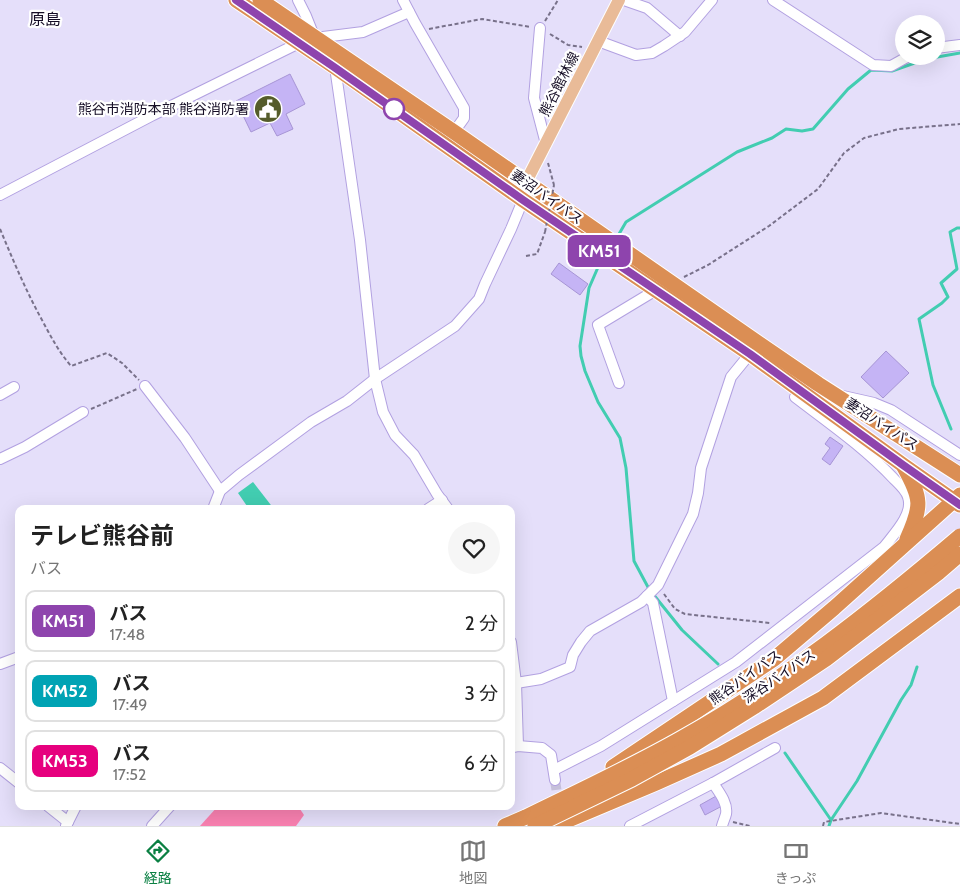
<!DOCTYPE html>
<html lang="ja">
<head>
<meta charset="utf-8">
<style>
  :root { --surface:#fff; --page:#f6f6f6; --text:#222; --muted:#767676; --line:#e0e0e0; --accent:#0b8043 }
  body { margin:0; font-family:Cabin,"Noto Sans JP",sans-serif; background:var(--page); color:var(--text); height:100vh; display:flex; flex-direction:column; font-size:19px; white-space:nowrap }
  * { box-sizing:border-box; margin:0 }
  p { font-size:16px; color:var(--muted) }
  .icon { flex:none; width:28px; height:28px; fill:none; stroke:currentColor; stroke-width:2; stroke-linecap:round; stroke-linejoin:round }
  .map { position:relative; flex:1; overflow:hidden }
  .side { position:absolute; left:15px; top:505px; width:500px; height:305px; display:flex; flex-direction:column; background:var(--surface); border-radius:10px; box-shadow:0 5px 20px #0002 }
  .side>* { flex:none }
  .badge { padding:0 10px; border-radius:8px; font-size:18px; line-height:32px }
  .controls { position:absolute; left:895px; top:15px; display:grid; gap:10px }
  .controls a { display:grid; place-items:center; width:50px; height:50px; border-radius:50%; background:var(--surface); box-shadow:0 5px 20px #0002; font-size:25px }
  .map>.badge { position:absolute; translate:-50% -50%; box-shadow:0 0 0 2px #fff }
  .round { display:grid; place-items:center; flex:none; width:52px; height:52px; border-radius:26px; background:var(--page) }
  .head { display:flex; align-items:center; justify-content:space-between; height:85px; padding:0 15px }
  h1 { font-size:24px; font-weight:700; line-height:38px }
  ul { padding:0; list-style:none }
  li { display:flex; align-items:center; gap:15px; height:62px; margin:0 10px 8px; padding:0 5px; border:2px solid var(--line); border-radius:10px }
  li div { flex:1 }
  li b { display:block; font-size:19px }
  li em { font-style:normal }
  li .badge { min-width:55px; font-weight:700; text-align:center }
  .dock { display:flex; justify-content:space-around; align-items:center; height:70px; border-top:1px solid var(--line); background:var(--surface); font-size:14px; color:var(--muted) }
  .dock a { display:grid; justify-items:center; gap:2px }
  .dock .selected { color:var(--accent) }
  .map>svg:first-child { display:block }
</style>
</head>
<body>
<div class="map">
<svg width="960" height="826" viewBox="0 0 960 826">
  <rect width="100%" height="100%" fill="#e5dffa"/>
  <polygon fill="#fa81b1" points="218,806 298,806 304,815 296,826 200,826"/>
  <polygon fill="#42cdb1" points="253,482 274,509 249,509 238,493"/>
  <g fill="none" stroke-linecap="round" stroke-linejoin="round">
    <g stroke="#42cdb1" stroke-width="3">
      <polyline points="619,234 626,222 737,152 772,138 786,129 802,131 813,129 848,89 871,70 892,71 926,59 960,53"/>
      <polyline points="599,265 589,288 580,346 581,356 585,371 598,402 620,438 626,468 634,561 649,589 682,630 718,664"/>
      <polyline points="951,429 933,385 919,319 942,303 948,297 941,283 957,269 950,232 957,228 960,228"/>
      <polyline points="785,753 831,820"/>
      <polyline points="829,826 831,820 857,781 901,700 911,685 917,667"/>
    </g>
  </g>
  <g fill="#c5b4f5" stroke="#a795d5">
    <polygon points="290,74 305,104 286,114 293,129 277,136 270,123 251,132 236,101"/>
    <polygon points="559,263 588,284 580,295 551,274"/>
    <polygon points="886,351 909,373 883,398 861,377"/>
    <polygon points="830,437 843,446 830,465 822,459 830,448 825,444"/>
    <polygon points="718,795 724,805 705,815 700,805"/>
  </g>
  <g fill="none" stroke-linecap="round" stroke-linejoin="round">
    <polyline stroke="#c6c0da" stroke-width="10" stroke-dasharray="10 5" stroke-linecap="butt" points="555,780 559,807"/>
    <defs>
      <g id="minor">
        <polyline points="298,0 306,16 314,36"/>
        <polyline points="403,0 415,23 464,108 464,118 454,132"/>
        <polyline points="624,0 647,8 680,36"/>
        <polyline points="773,0 873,65 891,66 909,56"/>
        <polyline points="540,28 534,98 546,144"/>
        <polyline points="315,38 363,32 409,12"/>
        <polyline points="598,41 636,55 652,53 664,46 685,32 712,0"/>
        <polyline points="936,48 960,45"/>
        <polyline points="335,67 360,240 375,379 383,412 395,435 414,455 437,494 448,509"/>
        <polyline points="0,195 153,115 299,43"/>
        <polyline points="619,383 598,325 656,290"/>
        <polyline points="145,386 185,438 220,491"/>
        <polyline points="0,395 14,387"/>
        <polyline points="843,396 874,403 891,410 960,455"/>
        <polyline points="0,459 25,447 83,412"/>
        <polyline points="213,509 220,491 239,475 311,422 347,401 375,379 455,326 479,299 485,284 511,229 523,200 526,182"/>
        <polyline points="428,509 442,500"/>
        <polyline points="647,596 653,603 673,701"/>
        <polyline points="511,642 516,683 518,746"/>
        <polyline points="0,664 19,657"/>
        <polyline points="516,683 541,679 570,667 573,655 581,642 590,631 641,602 658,585 693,514 698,493 701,468 731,377 753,350"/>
        <polyline points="513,747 518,746 542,748 551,755 555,780"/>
        <polyline points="0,768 19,783"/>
        <path d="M554,770L601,746L736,662L884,547C894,534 914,514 908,497C906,490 898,483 894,479C864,447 829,423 795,397L800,390"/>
        <path d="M713,783C719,792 728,803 726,814C725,818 723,822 722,826"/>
        <polyline points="48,806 68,822"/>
        <polyline points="66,826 76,806"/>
        <polyline points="152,826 170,806"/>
        <polyline points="630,826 713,783 775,748"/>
      </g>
      <polyline id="major" points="526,182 619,0"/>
      <g id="highway">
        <polyline points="236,0 335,67 523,200 750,354 903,465 960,505"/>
        <polyline points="260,0 454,132 758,343 818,384 960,475"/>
        <path d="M904,467C922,499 922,506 907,539"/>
        <polyline points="613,767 774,659 834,608 960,495"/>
        <polyline points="505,826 526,817"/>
        <polyline points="554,826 656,783 721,754 823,698 960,596"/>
      </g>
    </defs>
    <use href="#minor" stroke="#b2a1e1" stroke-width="12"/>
    <use href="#major" stroke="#fff" stroke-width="14"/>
    <use href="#highway" stroke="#fff" stroke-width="17"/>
    <g stroke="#78718a" stroke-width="2" stroke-dasharray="4 2.5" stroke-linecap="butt">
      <polyline points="545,21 558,0"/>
      <polyline points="429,29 482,19 531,27"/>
      <polyline points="550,34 568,45 582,47"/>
      <polyline points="548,163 554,185"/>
      <path d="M0,229C13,260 26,291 42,320C51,337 59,352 71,366L107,353L122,363L139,380"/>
      <polyline points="526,256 537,254 545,232"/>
      <polyline points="684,277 708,265 769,226 818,189 844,153 864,138 899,129 960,124"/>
      <polyline points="91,409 137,389"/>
      <polyline points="664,594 675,609 685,614 770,623"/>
      <polyline points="733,822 750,826"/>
      <polyline points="823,826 824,822 881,813 960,824"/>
    </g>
    <use href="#minor" stroke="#fff" stroke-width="10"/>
    <use href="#major" stroke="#e9bb98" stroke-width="12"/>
    <use href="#highway" stroke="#db8e54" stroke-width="15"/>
    <defs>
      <g id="highway-bridge">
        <path d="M526,817C579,791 631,767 682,738C782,682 873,610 960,536"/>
        <polyline points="535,826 632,779 690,747 754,707 826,659 938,573 960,554"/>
      </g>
    </defs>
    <use href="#highway-bridge" stroke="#fff" stroke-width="17" stroke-linecap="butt"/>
    <polyline stroke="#78718a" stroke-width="2" stroke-dasharray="4 2.5" stroke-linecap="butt" points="545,232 554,185"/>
    <use href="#highway-bridge" stroke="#db8e54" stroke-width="15"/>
  </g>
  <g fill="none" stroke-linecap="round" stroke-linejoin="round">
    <defs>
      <polyline id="line" points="236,0 334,67 523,200 750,354 903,465 960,505"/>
    </defs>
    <use href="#line" stroke="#fff" stroke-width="11"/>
    <use href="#line" stroke="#8e44ad" stroke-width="8"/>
  </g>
  <defs>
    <symbol id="civic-disc" viewBox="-11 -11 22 22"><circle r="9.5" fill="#555c2b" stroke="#fff"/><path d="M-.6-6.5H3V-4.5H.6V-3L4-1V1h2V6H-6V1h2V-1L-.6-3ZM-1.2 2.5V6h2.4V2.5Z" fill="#fff"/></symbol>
  </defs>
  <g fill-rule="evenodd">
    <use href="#civic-disc" x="252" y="93" width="32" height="32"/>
  </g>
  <circle fill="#fff" stroke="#8e44ad" stroke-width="2.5" cx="394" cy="109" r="10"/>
  <g text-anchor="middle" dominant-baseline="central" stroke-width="4.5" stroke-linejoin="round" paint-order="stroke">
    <g font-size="14" fill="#160e26" stroke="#fff">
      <text transform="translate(559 84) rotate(-63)">熊谷館林線</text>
      <text transform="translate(547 197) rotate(35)">妻沼バイパス</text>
      <text transform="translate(882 424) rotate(33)">妻沼バイパス</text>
      <text transform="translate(779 676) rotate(-34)">深谷バイパス</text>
      <text transform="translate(745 677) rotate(-35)">熊谷バイパス</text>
    </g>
    <g font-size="14" fill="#160e26" stroke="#fff" text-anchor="end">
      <text x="249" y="109">熊谷市消防本部 熊谷消防署</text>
    </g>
    <g font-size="16" fill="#160e26" stroke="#fff">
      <text x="45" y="19">原島</text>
    </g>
  </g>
</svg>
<div class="controls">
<a><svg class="icon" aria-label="layers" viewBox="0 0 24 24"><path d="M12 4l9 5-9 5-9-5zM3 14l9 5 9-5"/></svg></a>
</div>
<b class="badge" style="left:599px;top:251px;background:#8e44ad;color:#fff">KM51</b>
<section class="side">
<div class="head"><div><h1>テレビ熊谷前</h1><p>バス</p></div><a class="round"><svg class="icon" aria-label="heart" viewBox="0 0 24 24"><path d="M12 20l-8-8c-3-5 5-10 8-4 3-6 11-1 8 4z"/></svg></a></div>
<ul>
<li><span class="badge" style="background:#8e44ad;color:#fff">KM51</span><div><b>バス</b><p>17:48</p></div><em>2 分</em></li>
<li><span class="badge" style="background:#00a3b4;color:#fff">KM52</span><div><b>バス</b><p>17:49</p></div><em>3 分</em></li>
<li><span class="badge" style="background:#e6007e;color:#fff">KM53</span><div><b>バス</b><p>17:52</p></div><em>6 分</em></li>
</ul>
</section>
</div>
<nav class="dock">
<a class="selected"><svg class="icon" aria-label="directions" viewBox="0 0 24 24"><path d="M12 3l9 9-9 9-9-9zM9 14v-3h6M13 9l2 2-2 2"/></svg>経路</a>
<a><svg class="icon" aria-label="map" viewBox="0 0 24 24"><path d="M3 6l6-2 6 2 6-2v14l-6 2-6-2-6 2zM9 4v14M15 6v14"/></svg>地図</a>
<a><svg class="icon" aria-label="tickets" viewBox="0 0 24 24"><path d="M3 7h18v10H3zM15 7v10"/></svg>きっぷ</a>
</nav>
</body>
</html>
